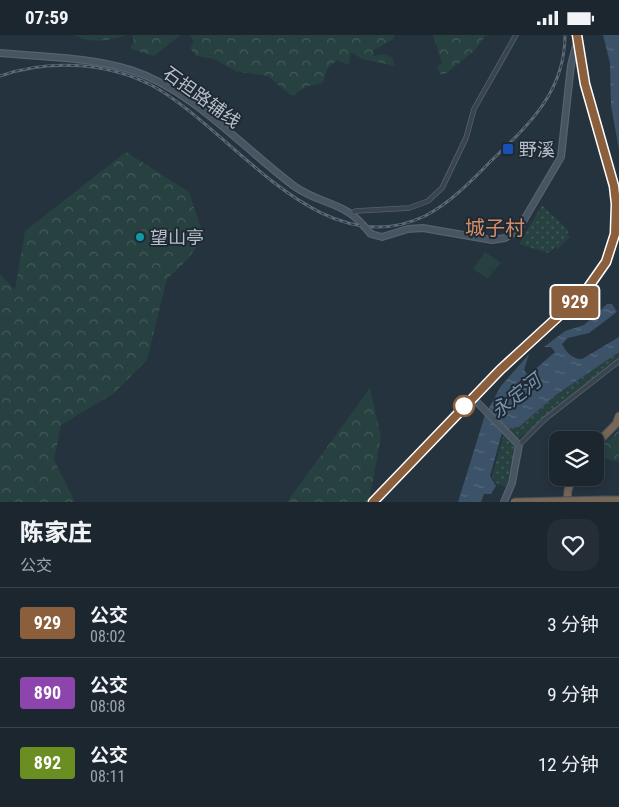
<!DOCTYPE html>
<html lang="zh">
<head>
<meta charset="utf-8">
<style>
  :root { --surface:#1c262f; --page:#252e37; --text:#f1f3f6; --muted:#a0a5aa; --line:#3a434b }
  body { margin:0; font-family:"Roboto Condensed","Noto Sans SC",sans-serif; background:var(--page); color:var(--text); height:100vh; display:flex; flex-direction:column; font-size:19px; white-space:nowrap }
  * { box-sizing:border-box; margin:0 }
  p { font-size:16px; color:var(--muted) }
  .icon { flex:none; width:28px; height:28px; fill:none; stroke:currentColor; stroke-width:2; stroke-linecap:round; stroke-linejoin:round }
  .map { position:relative; height:467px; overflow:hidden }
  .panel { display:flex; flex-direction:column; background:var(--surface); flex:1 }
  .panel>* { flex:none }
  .badge { padding:0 10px; border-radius:4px; font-size:18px; line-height:32px }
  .controls { position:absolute; left:549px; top:396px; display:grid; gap:10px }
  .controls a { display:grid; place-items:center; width:55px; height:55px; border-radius:10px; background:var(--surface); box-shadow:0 2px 8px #0003,0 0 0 1px var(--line); font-size:25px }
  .map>.badge { position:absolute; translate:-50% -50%; box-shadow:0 0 0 2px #fff }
  .round { display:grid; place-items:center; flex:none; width:52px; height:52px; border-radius:15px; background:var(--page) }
  .overview { display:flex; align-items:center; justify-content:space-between; height:85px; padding:0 20px }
  h1 { font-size:24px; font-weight:800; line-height:38px }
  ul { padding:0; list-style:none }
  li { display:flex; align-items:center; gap:15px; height:70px; padding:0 20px; border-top:1px solid var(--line) }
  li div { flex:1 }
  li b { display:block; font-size:19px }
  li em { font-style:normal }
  li .badge { min-width:55px; font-weight:700; text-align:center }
  .status { display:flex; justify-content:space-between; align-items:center; height:35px; padding:0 25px; background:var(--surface); direction:ltr }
  .status svg { height:14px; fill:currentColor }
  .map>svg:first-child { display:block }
</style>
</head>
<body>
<div class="status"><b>07:59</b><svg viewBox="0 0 49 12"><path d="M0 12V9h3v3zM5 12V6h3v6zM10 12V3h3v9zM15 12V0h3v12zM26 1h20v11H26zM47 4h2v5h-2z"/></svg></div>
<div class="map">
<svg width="619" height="467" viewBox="0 0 619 467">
  <defs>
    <pattern id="forest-crowns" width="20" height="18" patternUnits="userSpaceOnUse" patternTransform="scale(1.25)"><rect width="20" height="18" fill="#274040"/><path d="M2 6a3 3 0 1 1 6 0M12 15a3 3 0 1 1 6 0" fill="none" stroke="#445a5a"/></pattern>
    <pattern id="park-dots" width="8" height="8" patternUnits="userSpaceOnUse" patternTransform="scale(1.25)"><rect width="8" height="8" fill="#274040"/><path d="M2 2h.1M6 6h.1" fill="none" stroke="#445a5a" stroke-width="1.8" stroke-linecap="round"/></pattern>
    <pattern id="water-ripples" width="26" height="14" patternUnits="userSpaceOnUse" patternTransform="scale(1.25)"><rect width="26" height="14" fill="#3b5268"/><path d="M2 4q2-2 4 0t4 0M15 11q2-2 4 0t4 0" fill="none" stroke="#55697c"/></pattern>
  </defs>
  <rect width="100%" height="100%" fill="#25333f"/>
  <polygon fill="#274040" points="485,217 501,228 494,236 486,231 493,237 488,244 473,234"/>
  <g fill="url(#forest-crowns)">
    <path d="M75,0H126C110,6 89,9 75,0Z"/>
    <polygon points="132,0 181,0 154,21 131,14 130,12 134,7"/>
    <polygon points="189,0 395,0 393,4 373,16 374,21 383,19 392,22 395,31 362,24 351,17 349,30 337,25 327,34 323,48 308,51 294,60 289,59 268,41 235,36 214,24 196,21 190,13 194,6"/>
    <polygon points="433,0 486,0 475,15 447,38 441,40 437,32 442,28"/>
    <polygon points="126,117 189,157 204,202 187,225 167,244 147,325 113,359 61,390 54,425 75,467 0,467 0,239 15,255 25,196"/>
    <polygon points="370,353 381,402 369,467 287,467"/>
    <polygon points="619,391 619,427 595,421 595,417 616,398"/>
  </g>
  <g fill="url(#park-dots)">
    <polygon points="542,170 569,196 567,199 570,202 558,214 556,212 548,218 519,209"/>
    <polygon points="619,317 619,323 566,364 524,400 517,404 507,394 519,392 556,360"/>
    <polygon points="504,398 516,411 506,452 495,448 492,441"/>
  </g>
  <g fill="url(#water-ripples)">
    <polygon points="603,0 619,0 619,115 611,70 610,28"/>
    <path d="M607,269H612L617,277L589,298L568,303L562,309C566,317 572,324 582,324L619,302V317L556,360L519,392L507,394L502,398L490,441L496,451L491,459H484L481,467H458L485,380L501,351L529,319L524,335L527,339L532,337L555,317L551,312H544L565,296L584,290Z"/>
  </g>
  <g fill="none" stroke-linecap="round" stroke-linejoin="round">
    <defs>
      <g id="street">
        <polyline points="352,178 356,176 409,173 428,166 442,153 466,103 474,74 516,0"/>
        <polyline points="519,410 545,384 619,326"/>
      </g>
      <g id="secondary">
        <path d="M0,18C43,22 90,22 131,35C193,55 243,113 294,151C317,168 343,167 362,189"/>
        <polyline points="371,199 382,202 408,194 423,193 492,205 505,203 518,195 561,122 571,30 577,7"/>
        <polyline points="472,362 519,410 512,448 504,467"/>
      </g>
      <polyline id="primary" points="374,467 500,335 593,248 606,227 615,199 616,169 614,151 585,49 577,0"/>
      <g id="highway">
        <polyline points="595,410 616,389 619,381"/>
        <polyline points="604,465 619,465"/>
        <polyline points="567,467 568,455 573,442"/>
      </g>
    </defs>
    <use href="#street" stroke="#57626d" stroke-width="5.5"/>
    <use href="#secondary" stroke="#57626d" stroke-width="8"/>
    <use href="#primary" stroke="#46505b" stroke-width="8"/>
    <use href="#highway" stroke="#444f5a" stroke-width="9"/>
    <use href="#street" stroke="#39444f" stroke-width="4"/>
    <use href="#secondary" stroke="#475462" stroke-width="5.5"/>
    <use href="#primary" stroke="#57636f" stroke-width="6"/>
    <use href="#highway" stroke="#756656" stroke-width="7"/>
    <defs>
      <path id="rail" d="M0,41C47,24 106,27 151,50C233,94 318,232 425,181C452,167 473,144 494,123C531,88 565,55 565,0"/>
    </defs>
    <use href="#rail" stroke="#5b6976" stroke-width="3"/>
    <use href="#rail" stroke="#1e2934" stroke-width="1" stroke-dasharray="4" stroke-linecap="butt"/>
    <defs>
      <polyline id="secondary-bridge" points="362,189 371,199"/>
      <polyline id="highway-bridge" points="514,467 604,465"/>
    </defs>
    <use href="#secondary-bridge" stroke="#57626d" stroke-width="8" stroke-linecap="butt"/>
    <use href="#highway-bridge" stroke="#444f5a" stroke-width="9" stroke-linecap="butt"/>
    <use href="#secondary-bridge" stroke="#475462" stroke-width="5.5"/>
    <use href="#highway-bridge" stroke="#756656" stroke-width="7"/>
  </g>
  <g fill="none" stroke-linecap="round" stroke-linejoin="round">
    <defs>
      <polyline id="line" points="373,467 500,335 585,257 606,227 615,199 616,169 614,151 585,49 577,0"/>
    </defs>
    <use href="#line" stroke="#fff" stroke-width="11"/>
    <use href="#line" stroke="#8b5e3c" stroke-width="8"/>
  </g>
  <rect fill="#1a4fb4" stroke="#1e2934" stroke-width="2" x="502" y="108" width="12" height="12" rx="2.5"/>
  <circle fill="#0f9aa8" stroke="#1e2934" stroke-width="2" cx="140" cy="202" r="5"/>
  <circle fill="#fff" stroke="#8b5e3c" stroke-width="2.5" cx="464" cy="371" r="10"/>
  <g text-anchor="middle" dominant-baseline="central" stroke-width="4" stroke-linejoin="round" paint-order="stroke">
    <g font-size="18" fill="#b6bfca" stroke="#1e2934">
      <text transform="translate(202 62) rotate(36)">石担路辅线</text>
    </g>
    <g font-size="18" fill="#b6bfca" stroke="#1e2934" text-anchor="start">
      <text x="519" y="114">野溪</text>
      <text x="150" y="202">望山亭</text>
    </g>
    <g font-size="19" font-style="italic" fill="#7693ac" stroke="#1e2934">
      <text transform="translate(516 361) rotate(-38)">永定河</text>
    </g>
    <g font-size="20" fill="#d48d66" stroke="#1e2934">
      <text x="495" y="193">城子村</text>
    </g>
  </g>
</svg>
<div class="controls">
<a><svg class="icon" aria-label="layers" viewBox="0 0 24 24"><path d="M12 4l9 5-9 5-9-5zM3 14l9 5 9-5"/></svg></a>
</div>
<b class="badge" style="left:575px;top:267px;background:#8b5e3c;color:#fff">929</b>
</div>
<section class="panel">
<div class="overview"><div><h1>陈家庄</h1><p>公交</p></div><a class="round"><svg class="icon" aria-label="heart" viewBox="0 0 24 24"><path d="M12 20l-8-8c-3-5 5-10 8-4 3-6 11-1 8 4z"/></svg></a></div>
<ul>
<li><span class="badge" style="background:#8b5e3c;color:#fff">929</span><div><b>公交</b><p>08:02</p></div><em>3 分钟</em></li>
<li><span class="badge" style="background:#8e44ad;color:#fff">890</span><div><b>公交</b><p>08:08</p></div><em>9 分钟</em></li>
<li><span class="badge" style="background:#6b8e23;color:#fff">892</span><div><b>公交</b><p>08:11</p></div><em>12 分钟</em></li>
</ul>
</section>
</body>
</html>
